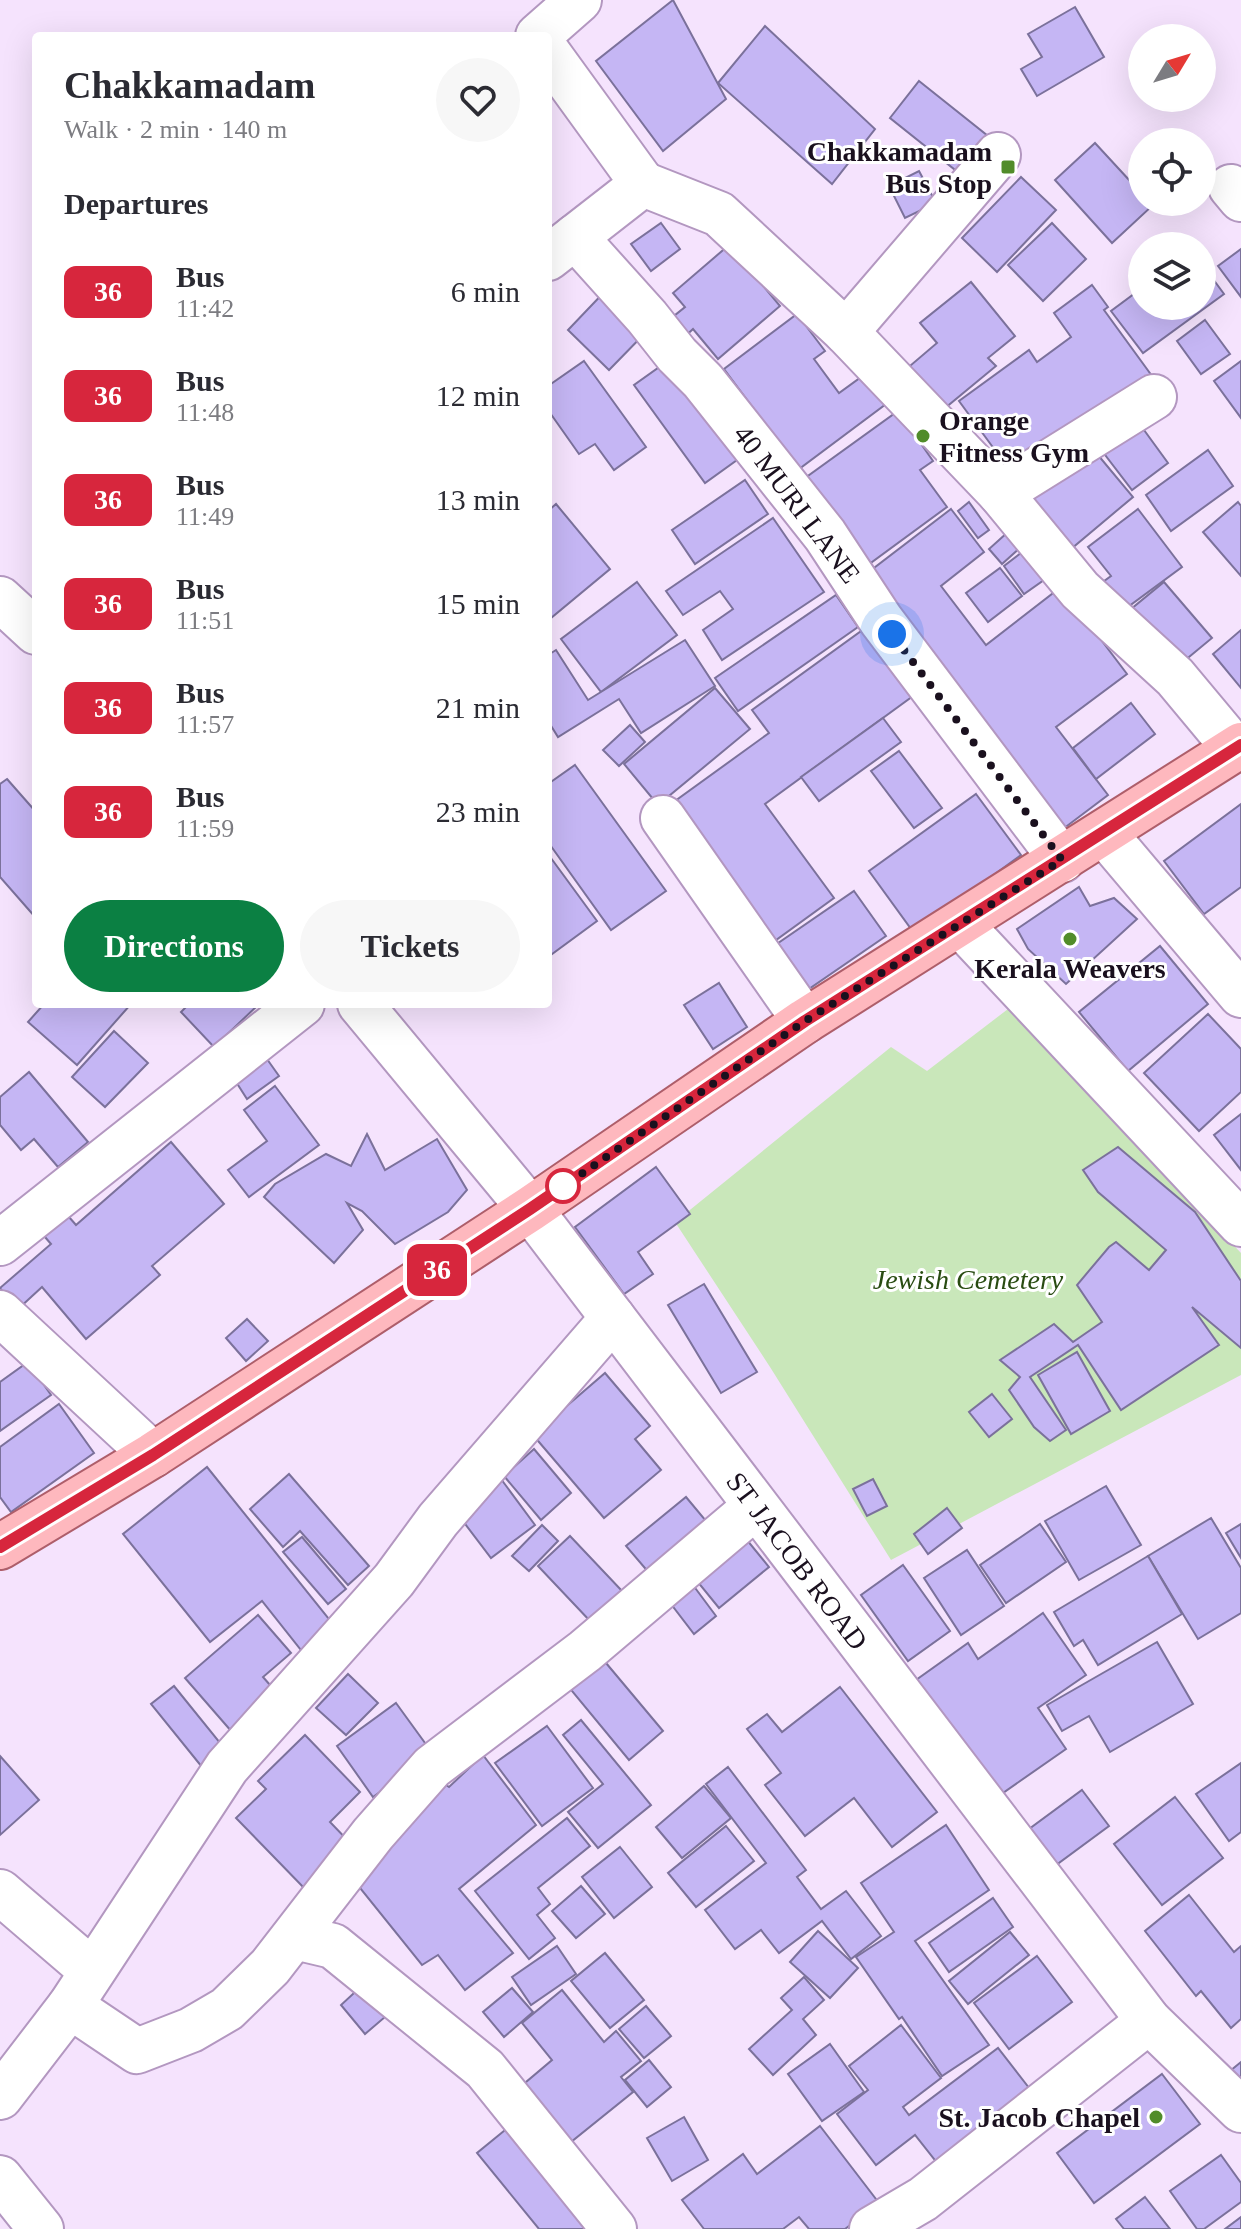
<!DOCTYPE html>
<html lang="en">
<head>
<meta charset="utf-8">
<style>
  :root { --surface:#fff; --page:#f7f7f7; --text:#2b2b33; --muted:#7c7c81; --accent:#0b8043 }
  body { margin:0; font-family:"Times New Roman",serif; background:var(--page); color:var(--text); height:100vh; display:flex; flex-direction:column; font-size:30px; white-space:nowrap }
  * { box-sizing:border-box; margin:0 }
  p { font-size:26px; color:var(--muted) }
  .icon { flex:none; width:44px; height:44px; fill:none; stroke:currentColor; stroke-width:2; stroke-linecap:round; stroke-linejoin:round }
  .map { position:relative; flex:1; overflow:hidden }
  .drawer { position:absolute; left:32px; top:32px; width:520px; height:976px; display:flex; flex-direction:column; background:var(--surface); border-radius:8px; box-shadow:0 8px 32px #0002 }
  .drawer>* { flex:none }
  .badge { padding:0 16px; border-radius:12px; font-size:28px; line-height:52px }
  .needle { width:52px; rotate:52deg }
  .buttons { position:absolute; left:1128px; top:24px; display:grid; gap:16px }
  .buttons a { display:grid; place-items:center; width:88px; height:88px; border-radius:50%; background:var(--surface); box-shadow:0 8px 32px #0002; font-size:40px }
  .you { position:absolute; width:40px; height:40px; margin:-20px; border:6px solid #fff; border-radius:50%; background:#1a73e8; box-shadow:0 0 0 12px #1a73e833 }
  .map>.badge { position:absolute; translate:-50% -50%; box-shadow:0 0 0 4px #fff }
  h2 { padding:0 32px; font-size:30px; line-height:72px }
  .round { display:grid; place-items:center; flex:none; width:84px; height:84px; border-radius:42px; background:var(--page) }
  .headline { display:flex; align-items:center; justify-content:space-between; height:136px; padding:0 32px }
  h1 { font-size:38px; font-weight:700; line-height:60px }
  .action { display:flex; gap:16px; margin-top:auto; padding:16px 32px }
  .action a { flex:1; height:92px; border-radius:48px; background:var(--accent); color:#fff; font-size:32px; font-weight:700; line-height:92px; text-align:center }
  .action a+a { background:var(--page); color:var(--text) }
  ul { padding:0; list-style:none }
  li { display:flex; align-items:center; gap:24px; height:104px; padding:0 32px }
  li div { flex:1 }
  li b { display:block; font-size:30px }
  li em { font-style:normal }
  li .badge { min-width:88px; font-weight:700; text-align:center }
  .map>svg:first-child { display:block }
</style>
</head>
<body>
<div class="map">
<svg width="1241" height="2229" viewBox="0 0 1241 2229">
  <rect width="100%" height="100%" fill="#f5e3fd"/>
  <polygon fill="#c9e7ba" points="1008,1009 1241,1253 1241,1375 891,1560 770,1367 675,1222 891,1047 927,1071"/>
  <g fill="#c5b6f4" stroke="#7b719b" stroke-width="2">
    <polygon points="673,0 726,99 663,151 596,61"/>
    <polygon points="1075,7 1104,57 1037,96 1021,69 1042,57 1028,34"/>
    <polygon points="765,26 875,129 832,184 718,83"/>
    <polygon points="919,81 993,140 964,177 890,118"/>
    <polygon points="1095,143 1142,194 1142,202 1149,202 1152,206 1112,243 1055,180"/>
    <polygon points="919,171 936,203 905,218 889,186"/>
    <polygon points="1021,177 1056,210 997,272 962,238"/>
    <polygon points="661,223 680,249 651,271 631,244"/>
    <polygon points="1052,223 1086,259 1043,301 1008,265"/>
    <polygon points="729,245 780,306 718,359 693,329 679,342 664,324 685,307 673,293"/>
    <polygon points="1241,249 1241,297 1218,266"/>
    <polygon points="1202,264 1224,294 1143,353 1111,311 1142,288 1142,306 1202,306"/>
    <polygon points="971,282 1015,336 988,358 996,366 939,413 904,371 937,343 920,323"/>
    <polygon points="1092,285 1108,307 1104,310 1152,376 1011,472 959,401 1029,350 1037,362 1071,337 1054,313"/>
    <polygon points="610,286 652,326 609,370 568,330"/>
    <polygon points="797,314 825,351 814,359 839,393 864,375 886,404 787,478 774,436 724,369"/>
    <polygon points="1205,320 1230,354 1201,374 1177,341"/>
    <polygon points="584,361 646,447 614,470 595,444 579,454 548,410 548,386"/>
    <polygon points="1241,361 1241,418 1214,381"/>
    <polygon points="665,363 737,460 705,483 634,385"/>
    <polygon points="898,411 933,461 920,470 947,507 857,573 794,486"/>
    <polygon points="1136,419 1168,463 1132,490 1099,447"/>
    <polygon points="1088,443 1133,497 1071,549 1026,495"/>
    <polygon points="1208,450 1233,486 1171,531 1146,495"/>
    <polygon points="745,480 768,514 695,564 672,530"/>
    <polygon points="969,502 989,530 978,538 958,511"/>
    <polygon points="1238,502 1241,506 1241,576 1203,532"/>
    <polygon points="556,504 610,569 551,618 548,614 548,511"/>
    <polygon points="951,509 984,552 941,586 986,645 1061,587 1127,674 1056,727 1108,795 1063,829 857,581"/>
    <polygon points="1138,509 1182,567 1121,612 1100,584 1111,576 1088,547"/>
    <polygon points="773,518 824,592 722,660 703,630 733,609 720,591 683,615 666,591"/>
    <polygon points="1008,532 1021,547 1002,564 989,549"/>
    <polygon points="1030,546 1051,575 1024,594 1004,566"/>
    <polygon points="1000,568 1022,596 988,622 966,593"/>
    <polygon points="637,582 677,635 601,692 561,639"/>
    <polygon points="1164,582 1212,638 1172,671 1125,614"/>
    <polygon points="836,595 858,627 738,711 715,678"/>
    <polygon points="864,629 913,696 765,804 834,898 765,948 664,809 769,733 752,710"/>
    <polygon points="1241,630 1241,688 1213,654"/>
    <polygon points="685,640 715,686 641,733 619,699 558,737 548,721 548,655 556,650 588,700"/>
    <polygon points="715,688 750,729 658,805 624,764"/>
    <polygon points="1131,703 1155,734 1096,779 1073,748"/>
    <polygon points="883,718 901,742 819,801 801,777"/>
    <polygon points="630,725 645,742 619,766 603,750"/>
    <polygon points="899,751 942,808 914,828 871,771"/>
    <polygon points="575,765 666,891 611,930 548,842 548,784"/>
    <polygon points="7,779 36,812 36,918 0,877 0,784"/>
    <polygon points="976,794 1021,855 914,933 869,871"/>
    <polygon points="1241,804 1241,887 1204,914 1164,861"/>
    <polygon points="548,854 597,921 548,957"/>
    <polygon points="1079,887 1090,906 1114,898 1137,919 1066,984 1028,949 1017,929"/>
    <polygon points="854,891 886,936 803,993 771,948"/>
    <polygon points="1160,946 1208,1004 1128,1071 1079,1012"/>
    <polygon points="719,983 747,1027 713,1049 684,1005"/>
    <polygon points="44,1004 131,1004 77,1065 28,1022"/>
    <polygon points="189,1004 259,1004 214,1047 181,1012"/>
    <polygon points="1208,1014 1241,1049 1241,1092 1199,1131 1144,1073"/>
    <polygon points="114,1031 148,1063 105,1107 72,1077"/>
    <polygon points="262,1052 279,1076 247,1099 231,1074"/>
    <polygon points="29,1072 88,1142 58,1167 34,1139 21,1150 0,1125 0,1097"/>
    <polygon points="275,1086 319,1145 249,1197 228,1170 267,1141 244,1110"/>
    <polygon points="1241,1114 1241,1170 1214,1135"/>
    <polygon points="367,1134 385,1170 437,1139 467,1190 448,1212 395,1244 362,1211 347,1203 363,1230 334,1263 264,1197 275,1184 326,1154 351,1166"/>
    <polygon points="171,1142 224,1204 152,1266 160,1275 86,1339 42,1287 17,1310 0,1288 51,1244 32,1222 55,1201 76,1225"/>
    <polygon points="1118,1147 1195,1212 1241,1281 1241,1348 1192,1307 1219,1345 1121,1410 1078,1345 1030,1377 1066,1430 1050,1441 1034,1427 1009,1390 1020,1377 1000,1360 1054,1324 1073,1342 1102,1322 1077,1285 1109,1247 1116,1242 1149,1270 1166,1250 1098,1192 1083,1170"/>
    <polygon points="656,1167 690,1214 638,1252 653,1274 624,1294 575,1227"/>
    <polygon points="704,1284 757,1372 721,1393 668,1305"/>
    <polygon points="247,1319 268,1341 246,1361 226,1338"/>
    <polygon points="1077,1352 1110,1411 1071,1434 1038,1375"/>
    <polygon points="28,1362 51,1395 0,1431 0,1382"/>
    <polygon points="605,1373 650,1426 635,1439 661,1470 604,1518 533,1435"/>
    <polygon points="992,1394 1012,1419 989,1437 969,1412"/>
    <polygon points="59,1404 94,1453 11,1512 0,1497 0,1447"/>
    <polygon points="534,1449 571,1493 541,1520 504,1476"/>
    <polygon points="207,1467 333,1624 301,1650 262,1601 210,1642 123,1534"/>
    <polygon points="289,1474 369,1566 348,1585 300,1531 283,1547 250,1509"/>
    <polygon points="501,1479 535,1525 491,1558 456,1512"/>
    <polygon points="873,1479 887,1506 867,1516 853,1489"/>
    <polygon points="1106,1486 1141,1545 1079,1580 1045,1521"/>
    <polygon points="686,1497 716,1533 656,1581 626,1546"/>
    <polygon points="947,1508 962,1528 928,1554 914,1534"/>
    <polygon points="1211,1518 1241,1568 1241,1613 1198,1639 1148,1556"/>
    <polygon points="1040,1524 1066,1562 1006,1603 980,1565"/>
    <polygon points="1241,1524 1241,1558 1226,1533"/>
    <polygon points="542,1525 558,1541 529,1571 512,1556"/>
    <polygon points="738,1529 769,1567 719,1608 688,1570"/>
    <polygon points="570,1536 623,1592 591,1622 538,1566"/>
    <polygon points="302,1537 346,1589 328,1604 283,1552"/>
    <polygon points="967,1550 1004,1606 961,1635 924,1578"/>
    <polygon points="1148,1556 1182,1614 1098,1665 1083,1640 1074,1646 1054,1612"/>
    <polygon points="903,1565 950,1631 908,1661 861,1595"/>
    <polygon points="684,1573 716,1616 694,1634 661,1591"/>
    <polygon points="1043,1613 1086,1675 1038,1708 1066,1749 990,1802 909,1685 968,1643 978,1659"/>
    <polygon points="258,1615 291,1653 263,1677 277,1693 232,1732 185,1678"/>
    <polygon points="1157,1642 1193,1704 1110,1752 1089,1716 1062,1731 1047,1705"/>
    <polygon points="601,1657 663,1731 629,1760 567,1685"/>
    <polygon points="348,1674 378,1703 346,1735 316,1708"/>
    <polygon points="174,1686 225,1749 202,1767 151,1704"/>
    <polygon points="840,1687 937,1812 892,1847 854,1798 805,1836 765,1785 781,1773 747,1729 767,1714 782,1732"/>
    <polygon points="396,1703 433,1754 373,1797 337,1746"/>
    <polygon points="581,1720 651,1805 598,1848 568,1812 603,1784 563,1735"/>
    <polygon points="547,1726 593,1788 542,1826 495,1763"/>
    <polygon points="305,1735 360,1792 330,1822 354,1847 308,1892 236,1818 266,1789 258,1781"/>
    <polygon points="483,1755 536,1825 459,1889 513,1953 465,1990 438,1955 422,1965 352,1878 435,1777 449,1787"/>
    <polygon points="0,1756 39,1800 0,1835"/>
    <polygon points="1241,1763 1241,1832 1229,1841 1196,1794"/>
    <polygon points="728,1767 806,1870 797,1877 821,1909 846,1891 881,1936 851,1959 822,1921 779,1953 761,1930 735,1949 705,1910 766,1863 706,1784"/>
    <polygon points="704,1786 731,1818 682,1858 656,1827"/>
    <polygon points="1082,1790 1109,1826 1052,1868 1025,1832"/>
    <polygon points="1175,1797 1223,1858 1162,1905 1114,1844"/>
    <polygon points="567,1818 590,1846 538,1888 550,1904 537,1915 555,1938 529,1959 475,1891"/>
    <polygon points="946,1825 989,1890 915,1941 989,2045 942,2076 902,2017 899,2019 856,1957 894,1932 861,1883"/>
    <polygon points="726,1826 754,1861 696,1907 668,1873"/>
    <polygon points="620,1847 652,1887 614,1918 582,1877"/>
    <polygon points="581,1886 605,1914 576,1938 552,1911"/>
    <polygon points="1189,1895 1234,1952 1241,1946 1241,2019 1231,2028 1201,1991 1196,1996 1145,1931"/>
    <polygon points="993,1898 1013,1927 949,1972 929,1943"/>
    <polygon points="818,1931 858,1968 830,1998 790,1962"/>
    <polygon points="1010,1932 1029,1955 968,2004 949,1981"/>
    <polygon points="557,1946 576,1974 531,2005 512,1977"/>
    <polygon points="605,1953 644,2000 610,2028 571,1981"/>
    <polygon points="1037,1956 1072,2002 1009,2049 974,2003"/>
    <polygon points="804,1977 824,2000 803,2019 816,2035 773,2075 749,2049 792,2010 781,1998"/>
    <polygon points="367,1981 392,2011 365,2034 341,2005"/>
    <polygon points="512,1988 533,2012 504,2037 483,2012"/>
    <polygon points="562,1990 604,2042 616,2031 641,2061 621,2077 633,2092 566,2146 519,2088 552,2060 522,2023"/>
    <polygon points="646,2006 671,2036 644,2058 619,2029"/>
    <polygon points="901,2025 941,2078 903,2107 909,2115 998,2048 1033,2093 942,2169 915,2135 876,2165 837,2114 868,2090 849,2066"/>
    <polygon points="830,2044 864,2092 822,2121 788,2074"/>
    <polygon points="649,2060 671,2087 647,2107 625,2080"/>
    <polygon points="1241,2062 1241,2096 1224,2076"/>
    <polygon points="1162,2074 1200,2124 1094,2203 1057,2153"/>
    <polygon points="684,2117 708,2160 672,2181 647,2138"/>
    <polygon points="516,2121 605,2229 539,2229 477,2153"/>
    <polygon points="820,2126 879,2203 845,2229 809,2229 799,2217 783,2229 704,2229 682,2200 743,2154 757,2174"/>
    <polygon points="1221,2155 1241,2183 1241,2202 1204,2229 1197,2229 1170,2191"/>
    <polygon points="1145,2197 1170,2229 1124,2229 1116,2219"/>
    <polygon points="1241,2217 1241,2229 1225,2229"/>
  </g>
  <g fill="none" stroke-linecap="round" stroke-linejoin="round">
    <defs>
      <g id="minor">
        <polyline points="538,36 579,0"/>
        <polyline points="548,53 643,184 548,258"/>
        <polyline points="643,184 719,214 846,332 1000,493 1080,590 1175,677 1235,749"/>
        <polyline points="1231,187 1241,199"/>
        <polyline points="575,237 647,317 677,355 703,381 825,535 881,620 1062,860"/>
        <polyline points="846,332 998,155"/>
        <polyline points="1000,493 1154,397"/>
        <polyline points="0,599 36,632"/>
        <polyline points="663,818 805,1021"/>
        <polyline points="1104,833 1241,995"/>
        <polyline points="960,924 1241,1224"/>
        <polyline points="360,1004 530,1209 1149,2021 1241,2110"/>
        <polyline points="0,1243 302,1004"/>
        <polyline points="0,1313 153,1455"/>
        <polyline points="0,1892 91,1970"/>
        <polyline points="295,1937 333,1946 485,2069 614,2229"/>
        <polyline points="70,2006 137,2051 191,2030 227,2009 270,1967 373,1834 432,1767 585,1651 755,1507"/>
        <polyline points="0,2097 70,2006 227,1767 394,1580 438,1520 613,1318"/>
        <polyline points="0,2178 41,2229"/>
        <polyline points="872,2229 923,2199 1149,2021"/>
      </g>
      <polyline id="major" points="0,1547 153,1455 530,1209 805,1021 1241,745"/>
    </defs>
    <use href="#minor" stroke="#b397c0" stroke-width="48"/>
    <use href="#major" stroke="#ae5e6a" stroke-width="48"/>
    <use href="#minor" stroke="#fff" stroke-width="44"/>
    <use href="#major" stroke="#feb8be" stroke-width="44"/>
  </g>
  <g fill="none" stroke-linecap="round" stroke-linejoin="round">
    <defs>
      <polyline id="line" points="0,1547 153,1455 530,1209 805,1021 1241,745"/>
    </defs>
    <use href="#line" stroke="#fff" stroke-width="18"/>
    <use href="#line" stroke="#d7263d" stroke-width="12"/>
    <polyline stroke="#1a101e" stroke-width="8" stroke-dasharray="0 14.4" points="563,1186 555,1192 805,1021 1062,860 892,634"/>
  </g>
  <g fill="#518c2a" stroke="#fff" stroke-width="3">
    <rect x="1000" y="159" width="16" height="16" rx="4"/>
    <circle cx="923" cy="436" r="8"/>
    <circle cx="1070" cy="939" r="8"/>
    <circle cx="1156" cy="2117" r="8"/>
  </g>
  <circle fill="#fff" stroke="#d7263d" stroke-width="4" cx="563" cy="1186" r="16"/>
  <g text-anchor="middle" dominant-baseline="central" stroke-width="6" stroke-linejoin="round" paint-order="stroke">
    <g font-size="28" font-weight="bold" fill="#1a101e" stroke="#fff" text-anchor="end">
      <text x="992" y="151">Chakkamadam<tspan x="992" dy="32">Bus Stop</tspan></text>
      <text x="939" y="420" text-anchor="start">Orange<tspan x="939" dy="32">Fitness Gym</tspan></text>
      <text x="1070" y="968" text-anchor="middle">Kerala Weavers</text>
      <text x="1140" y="2117">St. Jacob Chapel</text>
    </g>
    <g font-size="28" fill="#1a101e" stroke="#fff">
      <text transform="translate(797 504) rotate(53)">40 MURI LANE</text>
      <text transform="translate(797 1561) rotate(53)">ST JACOB ROAD</text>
    </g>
    <g font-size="28" font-style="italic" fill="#294c12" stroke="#fff">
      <text x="968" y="1279">Jewish Cemetery</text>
    </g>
  </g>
</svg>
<div class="buttons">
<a><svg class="needle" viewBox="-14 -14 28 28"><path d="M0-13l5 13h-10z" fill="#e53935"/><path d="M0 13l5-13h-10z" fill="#7c7c81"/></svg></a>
<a><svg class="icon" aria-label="locate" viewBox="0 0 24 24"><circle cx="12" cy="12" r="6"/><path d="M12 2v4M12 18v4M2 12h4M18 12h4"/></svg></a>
<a><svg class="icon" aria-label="layers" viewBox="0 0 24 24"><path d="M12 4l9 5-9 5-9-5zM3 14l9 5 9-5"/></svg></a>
</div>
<div class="you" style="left:892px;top:634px"></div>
<b class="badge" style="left:437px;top:1270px;background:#d7263d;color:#fff">36</b>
<section class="drawer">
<div class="headline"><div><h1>Chakkamadam</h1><p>Walk · 2 min · 140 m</p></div><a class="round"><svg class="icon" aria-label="heart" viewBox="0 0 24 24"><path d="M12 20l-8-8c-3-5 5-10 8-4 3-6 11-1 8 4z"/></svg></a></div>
<h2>Departures</h2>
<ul>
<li><span class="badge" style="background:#d7263d;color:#fff">36</span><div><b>Bus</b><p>11:42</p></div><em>6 min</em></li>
<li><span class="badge" style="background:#d7263d;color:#fff">36</span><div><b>Bus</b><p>11:48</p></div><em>12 min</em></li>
<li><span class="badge" style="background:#d7263d;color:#fff">36</span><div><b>Bus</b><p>11:49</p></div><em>13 min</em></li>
<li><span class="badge" style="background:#d7263d;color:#fff">36</span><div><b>Bus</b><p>11:51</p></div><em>15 min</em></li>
<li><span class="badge" style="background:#d7263d;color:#fff">36</span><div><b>Bus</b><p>11:57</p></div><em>21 min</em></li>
<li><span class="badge" style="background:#d7263d;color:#fff">36</span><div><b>Bus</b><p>11:59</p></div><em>23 min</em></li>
</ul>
<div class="action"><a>Directions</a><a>Tickets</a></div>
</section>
</div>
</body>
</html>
